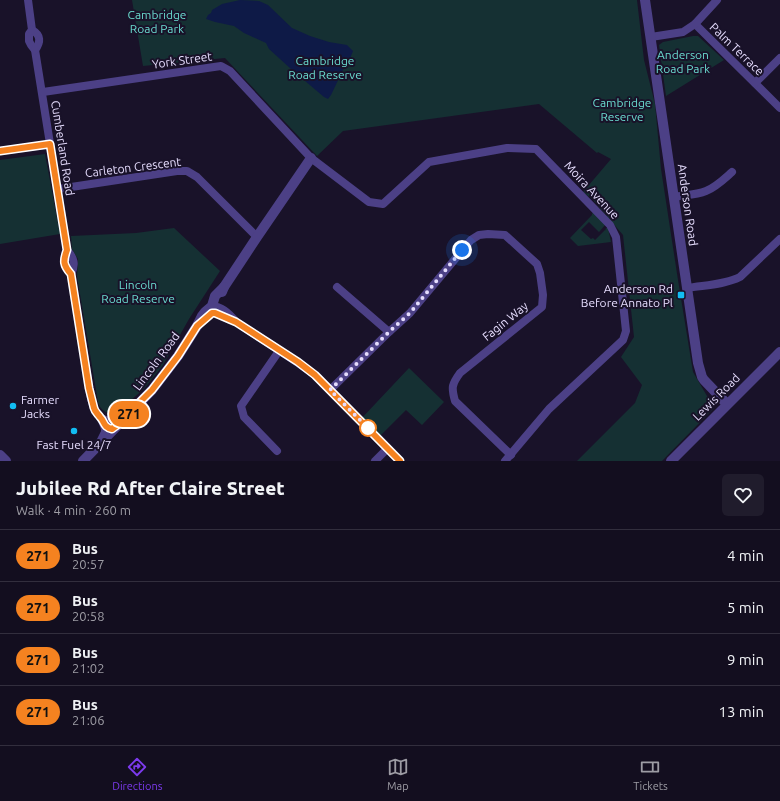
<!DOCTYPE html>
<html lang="en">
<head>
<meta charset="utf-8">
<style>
  :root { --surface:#130e1f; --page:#201c2c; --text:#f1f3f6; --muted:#9d9ca4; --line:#322e3d; --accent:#7c3aed }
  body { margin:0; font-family:Ubuntu,sans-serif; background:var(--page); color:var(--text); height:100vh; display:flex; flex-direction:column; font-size:15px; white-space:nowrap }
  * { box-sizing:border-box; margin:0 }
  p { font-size:13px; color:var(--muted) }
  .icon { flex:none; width:22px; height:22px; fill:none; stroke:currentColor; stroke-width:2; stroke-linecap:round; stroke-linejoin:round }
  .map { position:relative; height:461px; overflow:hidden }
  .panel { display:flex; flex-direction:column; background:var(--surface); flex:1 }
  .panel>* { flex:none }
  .badge { padding:0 8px; border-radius:13px; font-size:14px; line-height:26px }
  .you { position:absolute; width:20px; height:20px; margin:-10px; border:3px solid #fff; border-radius:50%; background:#1a73e8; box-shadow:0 0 0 6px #1a73e833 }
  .map>.badge { position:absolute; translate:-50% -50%; box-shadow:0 0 0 2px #fff }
  .round { display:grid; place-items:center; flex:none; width:42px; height:42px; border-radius:6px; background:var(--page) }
  .overview { display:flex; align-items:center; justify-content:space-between; height:68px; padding:0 16px }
  h1 { font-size:19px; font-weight:800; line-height:30px }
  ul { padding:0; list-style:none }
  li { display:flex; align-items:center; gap:12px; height:52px; padding:0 16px; border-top:1px solid var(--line) }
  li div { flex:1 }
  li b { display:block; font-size:15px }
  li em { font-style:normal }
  li .badge { min-width:44px; font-weight:700; text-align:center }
  .menu { display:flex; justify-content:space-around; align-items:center; height:56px; border-top:1px solid var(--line); background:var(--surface); font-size:11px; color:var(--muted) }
  .menu a { display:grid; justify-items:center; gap:2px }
  .menu .current { color:var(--accent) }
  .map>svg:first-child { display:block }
</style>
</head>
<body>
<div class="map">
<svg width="780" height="461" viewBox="0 0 780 461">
  <rect width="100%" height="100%" fill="#191229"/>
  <g fill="#153033">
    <polygon points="132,0 637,0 644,60 655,104 661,169 678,280 693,372 714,408 662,461 577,461 635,403 642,385 621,357 634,337 623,235 593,200 583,192 611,159 598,152 597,153 539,104 343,131 317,156 225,58 143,66"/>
    <polygon points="693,36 698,36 724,60 666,96 659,45 663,42"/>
    <polygon points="45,154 60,234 0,244 0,160"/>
    <polygon points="594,211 606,224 599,232 589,222 581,230 591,239 593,238 595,240 605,230 605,231 606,228 608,228 611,242 578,246 570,238 592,215 592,214"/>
    <path d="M174,228L220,271L189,319L163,365L144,389L113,415C105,412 100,410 98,402L77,276L78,262V259L72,249L71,236L136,233Z"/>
    <polygon points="409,368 444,402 422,425 406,410 377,439 360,420"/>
  </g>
  <polygon fill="#0e1a47" points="240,0 259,1 268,5 292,28 310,36 329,42 347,45 353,51 349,61 343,70 331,95 328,99 324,97 291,69 269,49 266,43 244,33 234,26 215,22 206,19 208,15 211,13 212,10 222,4"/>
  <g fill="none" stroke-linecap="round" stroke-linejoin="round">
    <g stroke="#4c4086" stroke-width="8">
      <path d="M28,0L32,30L29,34V41L31,45L35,50L67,250C63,261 63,265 71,274"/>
      <polyline points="695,24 780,108"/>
      <path d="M32,30C41,35 41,42 35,50"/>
      <polyline points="651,37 683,32 695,24 717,0"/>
      <polyline points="755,83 780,58"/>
      <polyline points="43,92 214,67 221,66 230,71 311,158 369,202 383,204 429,162 507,148 536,149 610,225 616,237 626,331 623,340 549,409 505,461"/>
      <polyline points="0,151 50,144"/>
      <polyline points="58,189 177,171 187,171 197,177 257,237"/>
      <path d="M674,197C685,195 696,195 706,191C716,187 724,179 732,172"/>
      <path d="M67,250C74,258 76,264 71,274L91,399L95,411L101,418L105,429V432L101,440"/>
      <polyline points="337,287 389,332"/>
      <path d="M687,288C704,285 724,285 740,277L780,239"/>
      <path d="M236,322C230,314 223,307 212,306L214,313H217L236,322L298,363L315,375L400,461"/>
      <path d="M330,390L389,332L410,313L471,240L479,235L488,234L505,235L537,264L540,273L543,295L542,307L460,373C452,384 451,387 455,401L511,455"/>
      <path d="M101,418C109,422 115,423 123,419"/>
      <polyline points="277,451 244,417 241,406 279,351"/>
      <polyline points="375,461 387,449"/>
    </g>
    <g stroke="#4c4086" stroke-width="10">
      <polyline points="645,0 698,363 702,377 704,380 727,404"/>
      <polyline points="222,292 224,287 257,237 311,158"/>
      <polyline points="0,455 6,461"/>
      <polyline points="83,461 152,390 178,356 197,326 202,316 205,312 212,306 215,296 224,287"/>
      <polyline points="671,461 780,352"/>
    </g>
  </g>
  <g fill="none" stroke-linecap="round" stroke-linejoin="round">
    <defs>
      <path id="line" d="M0,151L50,144L67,250C63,261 63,265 71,274L89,388L94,408C95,412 98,414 100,417C105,422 103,427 112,429L116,426L152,390L178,356L197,326L212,313H215L236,322L298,362L315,375L400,461"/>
    </defs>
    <use href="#line" stroke="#fff" stroke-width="9"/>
    <use href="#line" stroke="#f58220" stroke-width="6"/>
    <polyline stroke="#e5dcfd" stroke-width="4" stroke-dasharray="0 7.2" points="368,428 369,429 330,390 389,332 410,313 462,250"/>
  </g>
  <g fill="#12bdf3" stroke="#191229" stroke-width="1.5">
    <rect x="677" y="291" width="8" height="8" rx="2"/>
    <circle cx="13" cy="406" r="4"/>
    <circle cx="74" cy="431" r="4"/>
  </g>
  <circle fill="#fff" stroke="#f58220" stroke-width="2" cx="368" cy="428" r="8"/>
  <g text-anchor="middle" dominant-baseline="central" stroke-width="4" stroke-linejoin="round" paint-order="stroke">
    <g font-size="12" fill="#6adbcf" stroke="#191229">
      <text x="157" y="14">Cambridge<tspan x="157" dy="14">Road Park</tspan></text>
      <text x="683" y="54">Anderson<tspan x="683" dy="14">Road Park</tspan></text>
      <text x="325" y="60">Cambridge<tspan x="325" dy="14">Road Reserve</tspan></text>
      <text x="622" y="102">Cambridge<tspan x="622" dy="14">Reserve</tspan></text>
      <text x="138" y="284">Lincoln<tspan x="138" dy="14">Road Reserve</tspan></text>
    </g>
    <g font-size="12" fill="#e5dcfd" stroke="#191229">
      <text transform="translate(737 49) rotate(44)">Palm Terrace</text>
      <text transform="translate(182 60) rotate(-8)">York Street</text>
      <text transform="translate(63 148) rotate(81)">Cumberland Road</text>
      <text transform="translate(133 167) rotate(-7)">Carleton Crescent</text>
      <text transform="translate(592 190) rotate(47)">Moira Avenue</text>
      <text transform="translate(688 205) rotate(82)">Anderson Road</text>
      <text transform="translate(505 321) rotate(-39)">Fagin Way</text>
      <text transform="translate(156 361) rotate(-53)">Lincoln Road</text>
      <text transform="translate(716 397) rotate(-45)">Lewis Road</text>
    </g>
    <g font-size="12" fill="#e5dcfd" stroke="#191229" text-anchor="end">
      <text x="673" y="288">Anderson Rd<tspan x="673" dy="14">Before Annato Pl</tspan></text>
      <text x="21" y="399" text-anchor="start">Farmer<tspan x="21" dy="14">Jacks</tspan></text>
      <text x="74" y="444" text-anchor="middle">Fast Fuel 24/7</text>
    </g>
  </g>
</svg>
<div class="you" style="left:462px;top:250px"></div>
<b class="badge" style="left:129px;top:414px;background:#f58220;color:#111">271</b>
</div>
<section class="panel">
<div class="overview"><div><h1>Jubilee Rd After Claire Street</h1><p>Walk · 4 min · 260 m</p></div><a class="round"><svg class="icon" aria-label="heart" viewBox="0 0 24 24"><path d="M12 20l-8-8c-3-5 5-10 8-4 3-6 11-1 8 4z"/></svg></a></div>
<ul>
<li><span class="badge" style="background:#f58220;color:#111">271</span><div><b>Bus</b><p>20:57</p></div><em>4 min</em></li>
<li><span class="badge" style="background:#f58220;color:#111">271</span><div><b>Bus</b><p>20:58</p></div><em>5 min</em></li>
<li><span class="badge" style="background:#f58220;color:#111">271</span><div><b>Bus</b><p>21:02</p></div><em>9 min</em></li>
<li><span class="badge" style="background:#f58220;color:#111">271</span><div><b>Bus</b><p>21:06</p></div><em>13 min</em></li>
</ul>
</section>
<nav class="menu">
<a class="current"><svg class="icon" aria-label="directions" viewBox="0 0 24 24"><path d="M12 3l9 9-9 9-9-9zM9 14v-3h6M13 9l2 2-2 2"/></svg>Directions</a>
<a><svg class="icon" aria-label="map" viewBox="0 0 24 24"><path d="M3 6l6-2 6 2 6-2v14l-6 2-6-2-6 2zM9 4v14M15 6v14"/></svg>Map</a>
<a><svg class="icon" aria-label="tickets" viewBox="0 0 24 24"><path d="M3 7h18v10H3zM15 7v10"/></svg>Tickets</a>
</nav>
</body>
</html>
